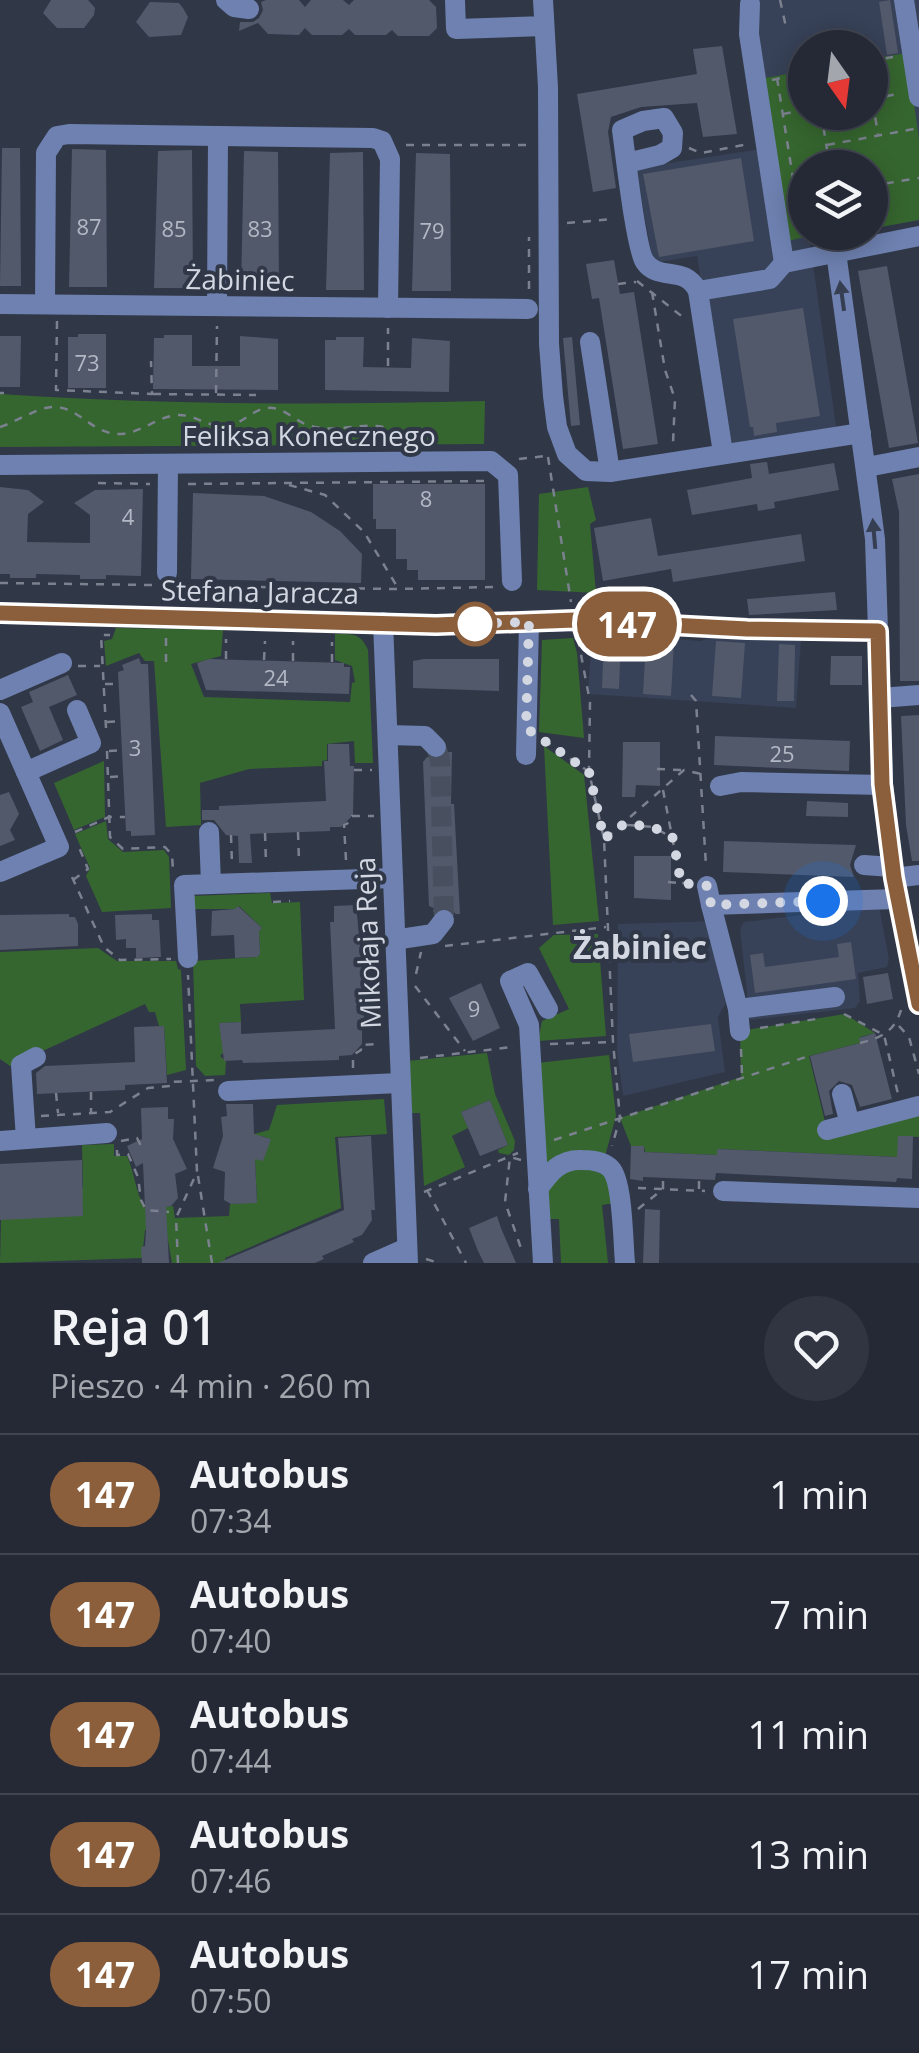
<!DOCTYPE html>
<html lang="pl">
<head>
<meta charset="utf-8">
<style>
  :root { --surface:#242935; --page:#303541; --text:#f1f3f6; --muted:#a3a6ad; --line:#414550 }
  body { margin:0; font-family:"Open Sans",sans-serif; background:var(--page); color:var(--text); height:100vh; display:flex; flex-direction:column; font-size:38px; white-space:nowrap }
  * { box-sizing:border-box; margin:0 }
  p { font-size:32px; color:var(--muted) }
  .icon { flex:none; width:55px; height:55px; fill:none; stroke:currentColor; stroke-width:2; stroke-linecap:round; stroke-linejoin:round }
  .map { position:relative; height:1263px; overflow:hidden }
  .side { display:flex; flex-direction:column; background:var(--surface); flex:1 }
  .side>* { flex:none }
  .badge { padding:0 20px; border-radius:32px; font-size:35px; line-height:65px }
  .needle { width:65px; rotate:166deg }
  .fabs { position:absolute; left:788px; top:30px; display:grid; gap:20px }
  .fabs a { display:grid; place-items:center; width:100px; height:100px; border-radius:50%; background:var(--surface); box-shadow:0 5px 25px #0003,0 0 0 2px var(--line); font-size:50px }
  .you { position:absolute; width:50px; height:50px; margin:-25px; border:8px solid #fff; border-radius:50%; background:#1a73e8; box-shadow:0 0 0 15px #1a73e833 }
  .map>.badge { position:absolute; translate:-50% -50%; box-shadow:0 0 0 5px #fff }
  .round { display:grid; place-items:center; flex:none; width:105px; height:105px; border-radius:52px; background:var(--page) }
  .headline { display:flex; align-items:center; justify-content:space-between; height:170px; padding:0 50px }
  h1 { font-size:48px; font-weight:600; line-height:75px }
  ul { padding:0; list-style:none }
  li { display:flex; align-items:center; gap:30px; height:120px; padding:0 50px; border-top:2px solid var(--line) }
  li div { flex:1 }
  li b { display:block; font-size:38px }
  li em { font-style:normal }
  li .badge { min-width:110px; font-weight:700; text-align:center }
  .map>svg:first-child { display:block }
</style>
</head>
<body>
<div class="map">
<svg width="919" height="1263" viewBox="0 0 919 1263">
  <rect width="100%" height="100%" fill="#303747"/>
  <g fill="#374157" fill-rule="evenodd">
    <path d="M742,0H919V220L870,229V168H805V232L821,233L809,236L837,433L726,449L697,256L653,263L636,168L774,147ZM805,48H870V112H805Z"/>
    <polygon points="592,633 701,641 714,635 801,641 796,708 588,694"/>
    <polygon points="879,906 889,959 887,967 858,973 860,1001 855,1008 750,1020 740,929 744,922"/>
    <polygon points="717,921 726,1003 718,1017 725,1072 623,1096 617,1052 618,924"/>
  </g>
  <g fill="#36662f">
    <polygon points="907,53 919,139 919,220 870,229 870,168 805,168 805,232 821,233 788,241 765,78 805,71 805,112 870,112 870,59"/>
    <path d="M0,394C162,405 323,405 485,401L484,444L0,447Z"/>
    <polygon points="588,487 596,520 590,524 596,593 537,590 539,494"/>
    <path d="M116,628L223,630L221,656L191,664L204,697L350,702L352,683L355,682L352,666L335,660V634C352,634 361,633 368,650L373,763H355L354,741L327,744V760L322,761V766L249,769L200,783L201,825L166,827L154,661H145L139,653L106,666L104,641L112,639Z"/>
    <polygon points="573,638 577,653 584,738 539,732 542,640"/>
    <polygon points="544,746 584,775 599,921 553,925"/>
    <polygon points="104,761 105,817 74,830 54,783"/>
    <polygon points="106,821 108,839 123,852 164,850 169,857 171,908 102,912 86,876 90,868 75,834"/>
    <polygon points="270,893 272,903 300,902 304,1000 240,1004 241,1022 219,1023 224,1052 220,1056 226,1061 225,1075 205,1076 196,1066 193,961 256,957 260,954 259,931 262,928 239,906 235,909 193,909 193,896"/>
    <polygon points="598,934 606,1036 538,1041 542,1021 569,1009 539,948 554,935"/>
    <polygon points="98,948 117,961 176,961 178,969 181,970 186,1070 167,1075 164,1026 159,1026 155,1012 149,1012 145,1004 10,1066 0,1059 0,952"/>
    <polygon points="845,1014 875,1033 860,1037 860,1043 809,1056 827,1130 919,1108 919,1137 898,1136 898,1157 717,1149 717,1155 645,1152 644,1146 631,1146 620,1118 741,1077 740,1031"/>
    <polygon points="487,1053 495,1094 515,1141 514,1150 509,1155 499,1153 498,1150 508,1145 490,1100 461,1112 468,1128 452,1136 465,1167 424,1186 420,1113 409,1113 407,1061"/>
    <polygon points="609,1055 616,1116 604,1160 544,1170 537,1063"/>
    <path d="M384,1099L387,1134L335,1137L341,1208L225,1258V1263H172L166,1229L145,1230L142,1258L0,1263L1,1220L83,1187L82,1145L114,1144V1156H127C135,1174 135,1191 145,1208L173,1206L175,1218L229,1216L230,1204L257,1202L255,1159L270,1139L262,1136L258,1146L251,1143L254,1134L269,1130L277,1105Z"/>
    <path d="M581,1164L606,1176L614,1203L602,1205L608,1263H561L559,1219H547C545,1183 548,1179 581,1164Z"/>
  </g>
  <g fill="#52596b">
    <polygon points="51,0 88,0 95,8 94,15 84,28 57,28 43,13"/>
    <polygon points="266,0 299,0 305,7 311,0 343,0 349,5 354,0 429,0 436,7 437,28 429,36 398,36 392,30 386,35 355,35 349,29 342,35 312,35 305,28 299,35 268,34 258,23 239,31 240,22 253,22 259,18 263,10 261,2"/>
    <polygon points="890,0 898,53 887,55 879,2"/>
    <polygon points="150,2 179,3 183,8 188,17 181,35 149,37 136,22"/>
    <polygon points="722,46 737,134 703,137 697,103 641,107 611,117 608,132 616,188 593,192 577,94 697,74 693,49"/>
    <polygon points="2,148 20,148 21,286 0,286"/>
    <polygon points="72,149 106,150 107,287 69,287"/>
    <polygon points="192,150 193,288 154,288 158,151"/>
    <polygon points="244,151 278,152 279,289 241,289"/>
    <polygon points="363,152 364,290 326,290 330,153"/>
    <polygon points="416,153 450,154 451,291 412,291"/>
    <polygon points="741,158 754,241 659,257 643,174"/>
    <polygon points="614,260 620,294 634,292 658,444 623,449 599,298 592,299 586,264"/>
    <polygon points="887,266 918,443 889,448 858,271"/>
    <polygon points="803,308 820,416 776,423 777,432 754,436 753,427 750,427 733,319"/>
    <polygon points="78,334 106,334 106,388 68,388 68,337 78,337"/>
    <polygon points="164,335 192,335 192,366 240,366 240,336 278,339 278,390 153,389 154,338 164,338"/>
    <polygon points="0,336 21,336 20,387 0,387"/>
    <polygon points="336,337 364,337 363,367 411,368 412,338 450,341 449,392 325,390 325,340 336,340"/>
    <polygon points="572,337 580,425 571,426 563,338"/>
    <polygon points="767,462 769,474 834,463 839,490 774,502 775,508 758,511 757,504 692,515 687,490 752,478 750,464"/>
    <polygon points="919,474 919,681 900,681 899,512 892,479"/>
    <polygon points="373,484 485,484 485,580 418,580 418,570 407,570 407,559 396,559 396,529 376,529 376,519 373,519"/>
    <polygon points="0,487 28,490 44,502 28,514 27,542 90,543 90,515 74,503 95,490 143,489 141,576 106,575 106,579 80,579 80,575 36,574 36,578 10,578 10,574 0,574"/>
    <polygon points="193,493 264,496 311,512 340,531 362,554 361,583 191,579"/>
    <polygon points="651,518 658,556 801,534 805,561 673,582 671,569 603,581 594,528"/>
    <polygon points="835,592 837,610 749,615 747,599"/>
    <polygon points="604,636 621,637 619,689 602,688"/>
    <polygon points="646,641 674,642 671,696 643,694"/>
    <polygon points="716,641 745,643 741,698 712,696"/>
    <polygon points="779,644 795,645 794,701 777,701"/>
    <polygon points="831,656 862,656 862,685 830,685"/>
    <polygon points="139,658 141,664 148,664 155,835 131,836 131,831 126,831 118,672 124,670 122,665"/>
    <polygon points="209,659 344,663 344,667 350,667 349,694 206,690 197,663"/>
    <polygon points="424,659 499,659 499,691 413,688 413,661"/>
    <polygon points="68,675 77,695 49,707 63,740 40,751 21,707 33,702 29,692"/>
    <polygon points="919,715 919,861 912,861 906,825 901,716"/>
    <polygon points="715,736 850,741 849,771 714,765"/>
    <polygon points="623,742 660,742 660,786 636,785 635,797 622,797"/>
    <polygon points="328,744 349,744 350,766 354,766 353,815 341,827 330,827 330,831 250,834 252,863 239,863 238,836 226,835 214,820 202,820 202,810 219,810 219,806 326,801 324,761 328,761"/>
    <polygon points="449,752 452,752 451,804 454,804 460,914 456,914 447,907 433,912 434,908 429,906 423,762 427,757 440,760"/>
    <polygon points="9,792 19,814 10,830 15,840 0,846 0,795"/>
    <polygon points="807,801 848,803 848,817 806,816"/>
    <polygon points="724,841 856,845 850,865 854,877 723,872"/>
    <polygon points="634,856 671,856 671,900 634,898"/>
    <polygon points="356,905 362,964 365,1030 362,1030 362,1044 352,1055 339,1056 339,1060 243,1063 242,1060 224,1061 219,1023 241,1022 241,1034 335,1029 330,922 334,922 334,906"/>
    <polygon points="238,906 262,928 259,931 260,954 257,957 235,958 234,935 211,936 212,911 235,909"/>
    <polygon points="69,914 69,917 75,917 78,924 78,946 0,950 0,915"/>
    <polygon points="152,914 152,920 159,920 161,957 136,958 136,948 126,948 126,939 116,940 115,915"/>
    <polygon points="851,942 856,979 755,993 750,955 763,953 765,967 839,957 837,944"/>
    <polygon points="888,973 893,999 867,1004 863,977"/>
    <polygon points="481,983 500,1028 473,1041 449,998"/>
    <polygon points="711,1024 715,1051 633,1062 629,1034"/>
    <polygon points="164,1026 167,1083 125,1085 125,1090 37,1094 36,1073 45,1066 135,1062 134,1027"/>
    <polygon points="875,1033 892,1099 860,1107 852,1085 839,1081 829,1091 833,1114 825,1116 810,1056 860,1043 859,1038"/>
    <polygon points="490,1100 508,1145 480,1156 461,1112"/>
    <polygon points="226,1104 253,1104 254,1134 271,1139 263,1161 255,1159 257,1203 231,1204 224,1200 225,1172 213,1168 223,1136 221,1117 227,1116"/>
    <polygon points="168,1107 168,1119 174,1119 173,1139 187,1169 175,1174 178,1198 171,1206 166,1207 169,1263 142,1263 141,1247 145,1246 146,1230 143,1163 136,1167 127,1146 142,1139 141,1108"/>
    <polygon points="371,1136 375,1210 371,1210 372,1220 362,1235 352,1239 354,1242 322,1256 324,1259 315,1263 218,1263 344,1210 338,1138"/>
    <polygon points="898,1136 913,1136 912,1179 897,1178 896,1182 716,1173 715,1180 643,1177 643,1181 630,1179 631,1146 644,1146 644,1152 717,1155 717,1149 897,1157"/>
    <polygon points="82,1160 83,1216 0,1220 0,1164"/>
    <polygon points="645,1209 660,1210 659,1263 643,1263"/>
    <polygon points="497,1216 501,1228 516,1263 484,1263 478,1251 469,1228"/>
  </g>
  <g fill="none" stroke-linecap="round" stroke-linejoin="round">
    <polyline stroke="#484f5e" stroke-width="20" stroke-dasharray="20 10" stroke-linecap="butt" points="436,747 440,760 444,920"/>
    <g stroke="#7b818f" stroke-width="2.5" stroke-dasharray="8 8" stroke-linecap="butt">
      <polyline points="780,0 786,27"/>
      <polyline points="870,61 893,57"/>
      <polyline points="777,78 796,197 805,196"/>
      <polyline points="772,80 805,73"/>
      <polyline points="870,86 878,134"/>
      <polyline points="870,99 898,94"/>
      <polyline points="821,112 830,168"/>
      <polyline points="783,114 805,110"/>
      <polyline points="406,145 528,145"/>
      <polyline points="827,145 919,128"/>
      <polyline points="689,148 701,153 749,144"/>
      <polyline points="870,186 919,178"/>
      <polyline points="567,223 614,219"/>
      <polyline points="637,281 684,318"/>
      <polyline points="618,284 636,282"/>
      <polyline points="529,289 529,237"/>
      <polyline points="652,292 665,370 675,399 673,443"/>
      <polyline points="57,321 56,390 152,394 151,361"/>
      <polyline points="388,366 388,328"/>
      <polyline points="0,393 4,393"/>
      <polyline points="216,393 217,326"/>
      <polyline points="153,394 256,395"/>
      <path d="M0,427C17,422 40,405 57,407C80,409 93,434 119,434C140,434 156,417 177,415C193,414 205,425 220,426C238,428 247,414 262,409C282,403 294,422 311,426C346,436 384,410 411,444"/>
      <polyline points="548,457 571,602"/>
      <polyline points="519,459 546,456"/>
      <polyline points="98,483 150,484"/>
      <polyline points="188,484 485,481"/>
      <polyline points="289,485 325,495 364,532 398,588"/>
      <polyline points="0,583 153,585"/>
      <polyline points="181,586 398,589 493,587"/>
      <polyline points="166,638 166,665"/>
      <polyline points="578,639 590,702 589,770"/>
      <polyline points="226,659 226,639"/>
      <polyline points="264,660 265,641"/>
      <polyline points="293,661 293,641"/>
      <polyline points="332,662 332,642"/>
      <polyline points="78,666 100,666"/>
      <polyline points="105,684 119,684"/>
      <polyline points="691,695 696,701 706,866"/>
      <polyline points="107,722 121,721"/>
      <polyline points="106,728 101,635 110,635"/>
      <polyline points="544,740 589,772 604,839 613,1042 620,1118 612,1146"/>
      <polyline points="107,751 110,837 123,849 165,847 172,855 173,870"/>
      <polyline points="109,751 122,750"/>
      <polyline points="657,769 682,770"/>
      <polyline points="354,770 372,770"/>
      <polyline points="110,777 123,776"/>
      <polyline points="663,790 681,883 690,883"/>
      <polyline points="627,825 653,827 671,837"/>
      <polyline points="75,832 109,817 125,817"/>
      <polyline points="298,832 299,861"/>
      <polyline points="265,833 266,863"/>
      <polyline points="231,835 232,864"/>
      <polyline points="606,838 684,770 701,774"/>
      <polyline points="346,860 344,825 350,822 352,816 374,816"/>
      <polyline points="72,877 104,947 120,960 171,959"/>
      <polyline points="73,880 88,869 78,845"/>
      <polyline points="668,882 679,883"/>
      <polyline points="273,902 290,901"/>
      <polyline points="360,932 379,931"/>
      <polyline points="445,946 606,927"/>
      <polyline points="362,964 376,963"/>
      <polyline points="416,974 421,952"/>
      <polyline points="415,986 465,1051"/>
      <polyline points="363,998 377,997"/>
      <polyline points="844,1014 884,1035 898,1094"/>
      <polyline points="899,1026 909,1037 919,1074"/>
      <polyline points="760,1028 816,1019"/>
      <path d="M860,1043C881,1038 895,1031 901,1010"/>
      <polyline points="550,1044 612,1042"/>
      <polyline points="741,1049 742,1076"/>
      <polyline points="420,1058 512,1047"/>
      <polyline points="353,1068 353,1055 361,1050 361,1045 380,1044"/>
      <polyline points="91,1092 91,1112"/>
      <polyline points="56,1093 58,1113"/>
      <polyline points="41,1116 110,1112 148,1088 171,1086 171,1082 216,1080"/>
      <polyline points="554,1140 809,1056"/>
      <polyline points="121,1141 137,1138 143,1150"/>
      <polyline points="117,1150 117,1155 128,1154 138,1177 141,1200 146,1210 169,1212"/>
      <polyline points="521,1160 510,1157 505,1202 523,1254"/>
      <polyline points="198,1176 212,1263"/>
      <polyline points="638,1188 705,1191"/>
      <polyline points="699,1189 699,1179"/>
      <polyline points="427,1190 466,1263"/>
      <polyline points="424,1192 518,1153"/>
      <polyline points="638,1209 663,1189 663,1178"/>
      <polyline points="426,1259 439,1263"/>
      <polyline points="178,1263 176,1218 197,1172 188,975"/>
    </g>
    <g stroke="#6e81b0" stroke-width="20">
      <polyline points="226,0 234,7 249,9"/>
      <polyline points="455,0 456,29 544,26 544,17"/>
      <polyline points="543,0 548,87 549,344 553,396 557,427 567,454 586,471 610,472"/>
      <polyline points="904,0 919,97"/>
      <polyline points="750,4 749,34 784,263"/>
      <path d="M627,163L660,155L672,148L673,133L664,118L643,121L622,130C625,151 636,250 645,262C659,282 684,264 698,291L723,453"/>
      <polyline points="836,252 875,539 883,785 894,878 919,1004"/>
      <polyline points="698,291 770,279 784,263 919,236"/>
      <polyline points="0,304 528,309"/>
      <polyline points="45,304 46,153 57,136 69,134 373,138 382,141 390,159 388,308"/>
      <polyline points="217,306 218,137"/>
      <polyline points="590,342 610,472 861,433"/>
      <polyline points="0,465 491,461 508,475 512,581"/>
      <polyline points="867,467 919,457"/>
      <polyline points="167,573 168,464"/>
      <polyline points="0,613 436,625 575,621 747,629 878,631"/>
      <polyline points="383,622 408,1263"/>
      <polyline points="0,690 62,663"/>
      <polyline points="880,698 919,695"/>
      <polyline points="0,713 59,847 0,872"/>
      <polyline points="388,735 425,736 436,747"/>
      <polyline points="526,755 529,622"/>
      <polyline points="26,772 91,743 77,710"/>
      <polyline points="720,786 741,782 883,785"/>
      <polyline points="209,832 211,884"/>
      <polyline points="864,865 892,867"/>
      <polyline points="894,878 919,875"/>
      <polyline points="707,886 711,905 897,899"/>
      <polyline points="711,905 738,1009 740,1031"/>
      <polyline points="394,940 433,934 444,920"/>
      <polyline points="188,958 184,885 393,878"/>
      <polyline points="738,1009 835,997"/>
      <polyline points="228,1091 399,1083"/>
      <polyline points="842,1094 850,1124 919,1106"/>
      <polyline points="827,1130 850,1124"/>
      <polyline points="26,1139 21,1065 36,1057"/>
      <polyline points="0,1141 107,1133"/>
      <path d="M538,1189C550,1172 560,1159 582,1160C592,1160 604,1161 611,1169C623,1182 623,1243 625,1263"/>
      <polyline points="723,1191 919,1198"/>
      <polyline points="373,1263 407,1248"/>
      <polyline points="543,1263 529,1025 510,981 528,973 548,1009"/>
    </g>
  </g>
  <defs><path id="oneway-solid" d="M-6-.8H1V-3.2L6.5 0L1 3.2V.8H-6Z" transform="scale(2.5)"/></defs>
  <g fill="#363e52">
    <use href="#oneway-solid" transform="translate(842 296) rotate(-98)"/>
    <use href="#oneway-solid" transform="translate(874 534) rotate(-95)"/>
  </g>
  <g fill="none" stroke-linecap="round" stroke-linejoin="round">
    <defs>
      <polyline id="line" points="0,613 436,625 575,620 747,629 878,631 882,784 894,878 919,1004"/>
    </defs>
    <use href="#line" stroke="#fff" stroke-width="22"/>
    <use href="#line" stroke="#8b5e3c" stroke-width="15"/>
    <polyline stroke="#d2d7e1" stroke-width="10" stroke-dasharray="0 18" points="475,624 468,624 529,622 526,728 589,772 604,839 624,824 653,827 673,838 681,883 708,886 711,905 823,901"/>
  </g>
  <circle fill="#fff" stroke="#8b5e3c" stroke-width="5" cx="475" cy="624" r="20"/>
  <g text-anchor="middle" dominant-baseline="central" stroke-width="8" stroke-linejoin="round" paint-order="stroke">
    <g font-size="22" fill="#b2b8c4">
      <text x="89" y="226">87</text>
      <text x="174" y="228">85</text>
      <text x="260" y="228">83</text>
      <text x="432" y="230">79</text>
      <text x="87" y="362">73</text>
      <text x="426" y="498">8</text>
      <text x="128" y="516">4</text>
      <text x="276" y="677">24</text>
      <text x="135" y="747">3</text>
      <text x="782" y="753">25</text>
      <text x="474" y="1008">9</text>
    </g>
    <g font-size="28" fill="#d2d7e1" stroke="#303747">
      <text transform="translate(240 279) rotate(1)">Żabiniec</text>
      <text x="309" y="435">Feliksa Konecznego</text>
      <text transform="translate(260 591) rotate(1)">Stefana Jaracza</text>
      <text transform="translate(367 943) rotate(-92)">Mikołaja Reja</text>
    </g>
    <g font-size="32" font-weight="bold" fill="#d2d7e1" stroke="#303747">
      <text x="640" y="946">Żabiniec</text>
    </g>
  </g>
</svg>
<div class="fabs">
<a><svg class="needle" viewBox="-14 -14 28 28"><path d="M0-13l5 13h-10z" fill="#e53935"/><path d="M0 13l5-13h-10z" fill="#a3a6ad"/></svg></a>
<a><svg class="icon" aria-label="layers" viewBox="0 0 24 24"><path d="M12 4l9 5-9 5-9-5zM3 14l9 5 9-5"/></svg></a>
</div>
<div class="you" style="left:823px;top:901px"></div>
<b class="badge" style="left:627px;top:624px;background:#8b5e3c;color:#fff">147</b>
</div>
<section class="side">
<div class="headline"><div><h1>Reja 01</h1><p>Pieszo · 4 min · 260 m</p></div><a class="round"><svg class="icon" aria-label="heart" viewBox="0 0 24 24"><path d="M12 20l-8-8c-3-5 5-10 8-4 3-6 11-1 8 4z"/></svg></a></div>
<ul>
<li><span class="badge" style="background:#8b5e3c;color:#fff">147</span><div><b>Autobus</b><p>07:34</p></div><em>1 min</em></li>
<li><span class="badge" style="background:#8b5e3c;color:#fff">147</span><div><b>Autobus</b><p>07:40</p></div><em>7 min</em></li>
<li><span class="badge" style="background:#8b5e3c;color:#fff">147</span><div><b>Autobus</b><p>07:44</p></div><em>11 min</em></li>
<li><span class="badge" style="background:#8b5e3c;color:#fff">147</span><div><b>Autobus</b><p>07:46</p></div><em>13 min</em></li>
<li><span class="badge" style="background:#8b5e3c;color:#fff">147</span><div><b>Autobus</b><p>07:50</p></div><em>17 min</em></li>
</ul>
</section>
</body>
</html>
